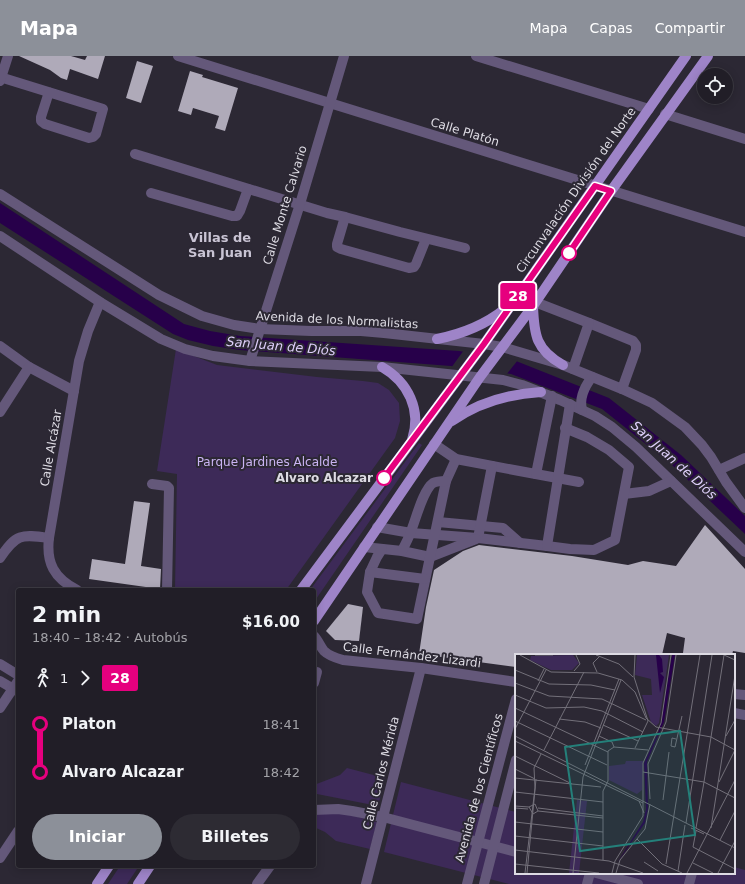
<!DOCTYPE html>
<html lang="es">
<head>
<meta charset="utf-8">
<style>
  :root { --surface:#211e27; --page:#2d2b33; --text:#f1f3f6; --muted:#a2a2a7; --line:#3e3c44; --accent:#8c9099 }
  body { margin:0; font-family:"DejaVu Sans",sans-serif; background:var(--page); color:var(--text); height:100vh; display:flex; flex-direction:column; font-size:15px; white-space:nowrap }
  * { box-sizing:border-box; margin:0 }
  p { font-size:13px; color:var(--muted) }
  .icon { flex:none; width:22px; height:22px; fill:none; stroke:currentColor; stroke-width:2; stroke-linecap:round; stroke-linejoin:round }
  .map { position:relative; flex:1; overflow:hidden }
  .side { position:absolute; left:16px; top:532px; width:300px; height:280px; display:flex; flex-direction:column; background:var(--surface); border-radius:4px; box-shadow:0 2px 10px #0003,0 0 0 1px var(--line) }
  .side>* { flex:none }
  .badge { padding:0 8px; border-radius:3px; font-size:14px; line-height:26px }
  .fabs { position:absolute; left:697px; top:12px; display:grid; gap:8px }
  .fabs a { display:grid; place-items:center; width:36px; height:36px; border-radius:50%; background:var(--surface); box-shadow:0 2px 10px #0003,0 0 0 1px var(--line); font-size:20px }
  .map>.badge { position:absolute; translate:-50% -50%; box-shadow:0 0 0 2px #fff }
  .legs { display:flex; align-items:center; gap:6px; height:44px; padding:0 16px; font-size:13px }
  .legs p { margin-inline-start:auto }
  .overview { display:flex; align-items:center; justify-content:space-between; height:68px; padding:0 16px }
  h1 { font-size:22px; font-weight:700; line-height:30px }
  .button { display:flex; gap:8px; margin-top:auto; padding:8px 16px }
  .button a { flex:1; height:46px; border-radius:24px; background:var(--accent); color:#fff; font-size:16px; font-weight:700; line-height:46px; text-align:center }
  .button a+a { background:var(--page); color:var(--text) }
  ul { padding:0 16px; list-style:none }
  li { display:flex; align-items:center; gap:14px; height:48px; font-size:15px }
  li i { display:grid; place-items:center; width:6px; height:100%; margin:0 5px; background:currentColor }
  li i::after { content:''; width:10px; height:10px; margin:-5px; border:3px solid; border-radius:50%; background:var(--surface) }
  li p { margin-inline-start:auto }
  li:first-child i { background:linear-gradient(#0000 50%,currentColor 0) }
  li:last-child i { background:linear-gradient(currentColor 50%,#0000 0) }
  header { display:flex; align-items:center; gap:24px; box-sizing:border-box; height:56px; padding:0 20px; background:var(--accent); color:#fff }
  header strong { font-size:19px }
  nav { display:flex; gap:22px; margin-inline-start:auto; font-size:14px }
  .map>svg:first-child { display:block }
</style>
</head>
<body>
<header>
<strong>Mapa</strong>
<nav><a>Mapa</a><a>Capas</a><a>Compartir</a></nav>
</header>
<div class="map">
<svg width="745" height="828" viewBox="0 0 745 828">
  <rect width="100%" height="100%" fill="#2c2834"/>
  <g fill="#3d2a58">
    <polygon points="176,293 217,309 317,321 363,325 378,327 389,334 399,347 400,365 395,382 286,534 175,534 177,418 157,415"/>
    <polygon points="419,387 422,389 314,546 314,534 310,534"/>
    <polygon points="347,712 385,722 378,750 317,738 314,738 314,729 340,719"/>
    <polygon points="401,726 516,756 516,817 734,817 734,811 745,814 745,828 509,828 384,796"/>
    <polygon points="335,755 377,766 370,793 336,785 325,776 314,771 314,759"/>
    <polygon points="120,810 139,810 127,828 108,828"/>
  </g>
  <polygon fill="#27004a" points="0,147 184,268 210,275 240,280 459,295 516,305 609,342 681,399 745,460 745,478 671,408 602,353 511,318 451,310 240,294 213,290 188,284 173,278 0,167"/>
  <polygon fill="#2c2834" points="464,294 518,304 506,319 451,312"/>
  <g fill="#afaab9">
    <polygon points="19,0 71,0 85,4 87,0 105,0 98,23 70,13 67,24 61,22 50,14"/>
    <polygon points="137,5 153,10 141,47 126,42"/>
    <polygon points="190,15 203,19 202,21 238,32 225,75 215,72 219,60 193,52 191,59 178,55"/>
    <polygon points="134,445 150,447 141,510 161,513 160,533 89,523 92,503 125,508"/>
    <polygon points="705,469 745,513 745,597 733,595 732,599 691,599 683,597 685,582 667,577 662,599 516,599 516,611 419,598 426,551 434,514 463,495 479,489 572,500 628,509 643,505 676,510"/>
    <polygon points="348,548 363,551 359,585 335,584 326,575"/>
  </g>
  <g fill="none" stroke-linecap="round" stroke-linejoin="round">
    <g stroke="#64587a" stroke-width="10">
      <polyline points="178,0 745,176"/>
      <polyline points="476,0 649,53"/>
      <polyline points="0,21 100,52 103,53 96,78 93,81 89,82 45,68 41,65 41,61 49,36"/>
      <polyline points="0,25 8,0"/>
      <polyline points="665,58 745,83"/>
      <polyline points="135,98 327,157 345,161 400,176 465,192"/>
      <polyline points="151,137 232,160 237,160 240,155 248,133"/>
      <polyline points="0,138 159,239 202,260 234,269 260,273 311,275 361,275 384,277 484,288 502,291 563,309 622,333 652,347 685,371 702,389 711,401 726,426 745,452"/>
      <polyline points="345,161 337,188 337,191 341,193 409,212 414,211 416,208 426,183"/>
      <polyline points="0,180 100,246 161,283 185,293 213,300 250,305 382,311 503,324 522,329 560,344 595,360 612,371 636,391 745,496"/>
      <polyline points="535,246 589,267 633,285 636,289 636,294 622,333"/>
      <polyline points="0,290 29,311 74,335"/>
      <polyline points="250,305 300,148 344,0"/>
      <polyline points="573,313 589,267"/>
      <path d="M582,354C579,342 585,330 592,321"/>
      <polyline points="0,356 29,311"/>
      <polyline points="434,388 456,403 514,414 579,426"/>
      <polyline points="719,414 745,402"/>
      <polyline points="536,418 552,340"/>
      <polyline points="152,428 167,430 169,432 167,534"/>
      <polyline points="624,438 649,435 671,425"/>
      <polyline points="438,466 503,472 520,487"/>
      <polyline points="377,471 411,477 478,482 547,490 570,493 594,494 615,484 629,411 609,394 587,381 565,372"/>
      <polyline points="479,477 492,410"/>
      <polyline points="547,490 570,348"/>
      <polyline points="364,491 402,495 430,501 476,483"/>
      <polyline points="382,493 377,501 370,516 367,536 378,557 417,563 446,425 456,403"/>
      <path d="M402,495C405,488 409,482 411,475C416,463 423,434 433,427C437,425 442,425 446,425"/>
      <path d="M0,502C16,478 21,478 49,482"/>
      <polyline points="370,516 425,523"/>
      <path d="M77,534C54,522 46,507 49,482L79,305L88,275L100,246"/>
      <path d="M314,580C318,584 320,590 324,595C329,600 336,602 343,604L421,612L516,626"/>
      <polyline points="0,608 18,619"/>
      <polyline points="0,625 17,635"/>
      <polyline points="314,627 317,616"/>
      <polyline points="734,638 745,639"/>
      <polyline points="0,652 18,625"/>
      <polyline points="734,657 745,659"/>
      <polyline points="314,754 338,753 352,755 383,761 516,796"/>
      <polyline points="0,802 18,775"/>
      <polyline points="596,817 638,828"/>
      <polyline points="257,828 270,810"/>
      <polyline points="366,828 421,612"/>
      <polyline points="467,828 516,643"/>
      <polyline points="484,828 516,704"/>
      <polyline points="587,828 590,817"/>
      <polyline points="689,828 692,817"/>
    </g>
    <g stroke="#9e84c8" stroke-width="10">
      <path d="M533,250C534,279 536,294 563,309"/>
      <path d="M437,283C462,278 485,269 505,253"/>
      <path d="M382,311C408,326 422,354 412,384"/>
      <path d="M452,365C479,346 508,338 541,336"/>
      <polyline points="301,534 484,288 686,0"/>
      <polyline points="314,565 480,321 533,250 611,135 708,0"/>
      <polyline points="97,828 109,810"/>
      <polyline points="138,828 150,810"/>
    </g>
  </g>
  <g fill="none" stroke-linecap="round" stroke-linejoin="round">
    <defs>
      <polyline id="line-1" points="384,422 484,288 595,130 611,135 569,197"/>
    </defs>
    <use href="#line-1" stroke="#fff" stroke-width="9"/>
    <use href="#line-1" stroke="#e6007e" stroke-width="6"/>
  </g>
  <g fill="#fff" stroke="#e6007e" stroke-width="2">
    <circle cx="569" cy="197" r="7"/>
    <circle cx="384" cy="422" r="7"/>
  </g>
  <g text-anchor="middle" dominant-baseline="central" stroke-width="4" stroke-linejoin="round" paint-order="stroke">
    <g font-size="12" fill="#dddbe3" stroke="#2c2834">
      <text transform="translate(465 76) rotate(17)">Calle Platón</text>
      <text transform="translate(576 134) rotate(-55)">Circunvalación División del Norte</text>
      <text transform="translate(285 149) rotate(-73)">Calle Monte Calvario</text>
      <text transform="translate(337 264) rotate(3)">Avenida de los Normalistas</text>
      <text transform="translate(51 392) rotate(-80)">Calle Alcázar</text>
      <text transform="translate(412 599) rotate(7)">Calle Fernández Lizardi</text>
      <text transform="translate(381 717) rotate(-76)">Calle Carlos Mérida</text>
      <text transform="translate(479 732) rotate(-75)">Avenida de los Científicos</text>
    </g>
    <g font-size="12" fill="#cab4f3" stroke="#2c2834">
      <text x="267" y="406">Parque Jardines Alcalde</text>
    </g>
    <g font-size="12" font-weight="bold" fill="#dddbe3" stroke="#2c2834" text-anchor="end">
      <text x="373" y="422">Alvaro Alcazar</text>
    </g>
    <g font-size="13" font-weight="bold" fill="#c9c4d4" stroke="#2c2834">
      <text x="220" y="181">Villas de<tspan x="220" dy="15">San Juan</tspan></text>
    </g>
    <g font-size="13" font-style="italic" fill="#decffa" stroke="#2c2834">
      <text transform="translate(281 290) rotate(5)">San Juan de Diós</text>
      <text transform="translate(674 404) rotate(42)">San Juan de Diós</text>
    </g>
  </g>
  <g transform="translate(515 598)">
    <rect width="220" height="220" fill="#2c2834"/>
    <path d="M58,1L64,9L57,16H36L15,6L16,2ZM122,1H154L144,69L141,72L136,68L127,41H137L136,25L120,21ZM111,107H128L127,136L122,140L94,126V112L110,110ZM62,146L72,147L64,219H54Z" fill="#3d2a58"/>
    <path d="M141,1H144L147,5L148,18L145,19L149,23L145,39ZM157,1H160L149,68L132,108L133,155L130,169L102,209L128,168L131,155L129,109L144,77Z" fill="#27004a"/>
    <path fill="none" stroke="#73707a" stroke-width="1" d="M5,1L36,18L83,19L107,26L120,38L131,64L141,73L196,83L220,96M20,1H38M81,1L104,10L118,23M120,1L119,23L133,67M0,16L34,30L76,31L100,36M59,17L65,10L61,1M82,18L78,9L85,2M23,27L29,15M0,29L34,42L87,45L131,66M0,41L31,54L69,53L87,57L128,78M0,54L93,98M44,65L70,68L86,74M0,67L92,111M88,71L123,87M0,75L31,16M0,82L220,194M84,82L97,88L99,93M211,82L220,66M161,85L157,84L156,92L160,93L167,62M0,87L128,149M120,94L133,67M29,96L69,18M0,102L57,130M70,111L104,25M0,115L20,125M128,118L189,128L220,144M0,124L86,133M204,128L220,96M0,138L88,148M135,145L133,110L151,68L161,1M148,146L154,98M124,147L129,159M0,152L14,153M0,154L13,155M23,154L88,162M23,157L20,150L14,153L18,160L23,157L88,164M0,168L88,178M171,169L197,1M176,174L189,180M181,174L189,128L196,83L209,1L220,6M196,174L220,21M181,177L178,193L220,215M0,182L88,192M122,185L147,210L167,219M205,186L220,157M0,196L94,207L128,219M88,206V137L93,127V97L99,93L133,96M129,208L143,217M178,209L198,219M0,210L84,219M151,210L185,1M163,217L170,171M10,219L20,134L19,114L26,100M12,219L21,125M58,219L68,123L106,26M97,219L100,207L128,162V109L146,69L156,1M101,219L105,206L130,175L135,150M172,219L220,126M203,219L220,187"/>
    <path fill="#24807a" fill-opacity="0.15" stroke="#24807a" stroke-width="2" d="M165,77L180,181L65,197L50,93Z"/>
    <rect width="220" height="220" fill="none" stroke="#dddbe3" stroke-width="2"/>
  </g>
</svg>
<div class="fabs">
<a><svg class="icon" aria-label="locate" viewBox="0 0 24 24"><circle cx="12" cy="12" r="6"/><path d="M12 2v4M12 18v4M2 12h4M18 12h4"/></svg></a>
</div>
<b class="badge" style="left:518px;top:240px;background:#e6007e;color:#fff">28</b>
<section class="side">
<div class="overview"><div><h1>2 min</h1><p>18:40 – 18:42 · Autobús</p></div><b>$16.00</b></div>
<div class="legs"><svg class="icon" aria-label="walk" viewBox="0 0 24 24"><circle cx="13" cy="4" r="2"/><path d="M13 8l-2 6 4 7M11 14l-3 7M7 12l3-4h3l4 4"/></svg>1<svg class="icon" aria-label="forward" viewBox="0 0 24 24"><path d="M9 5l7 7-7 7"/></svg><b class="badge" style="background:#e6007e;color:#fff">28</b></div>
<ul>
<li><i style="color:#e6007e"></i><b>Platon</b><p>18:41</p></li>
<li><i style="color:#e6007e"></i><b>Alvaro Alcazar</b><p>18:42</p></li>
</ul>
<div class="button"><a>Iniciar</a><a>Billetes</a></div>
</section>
</div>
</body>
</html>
